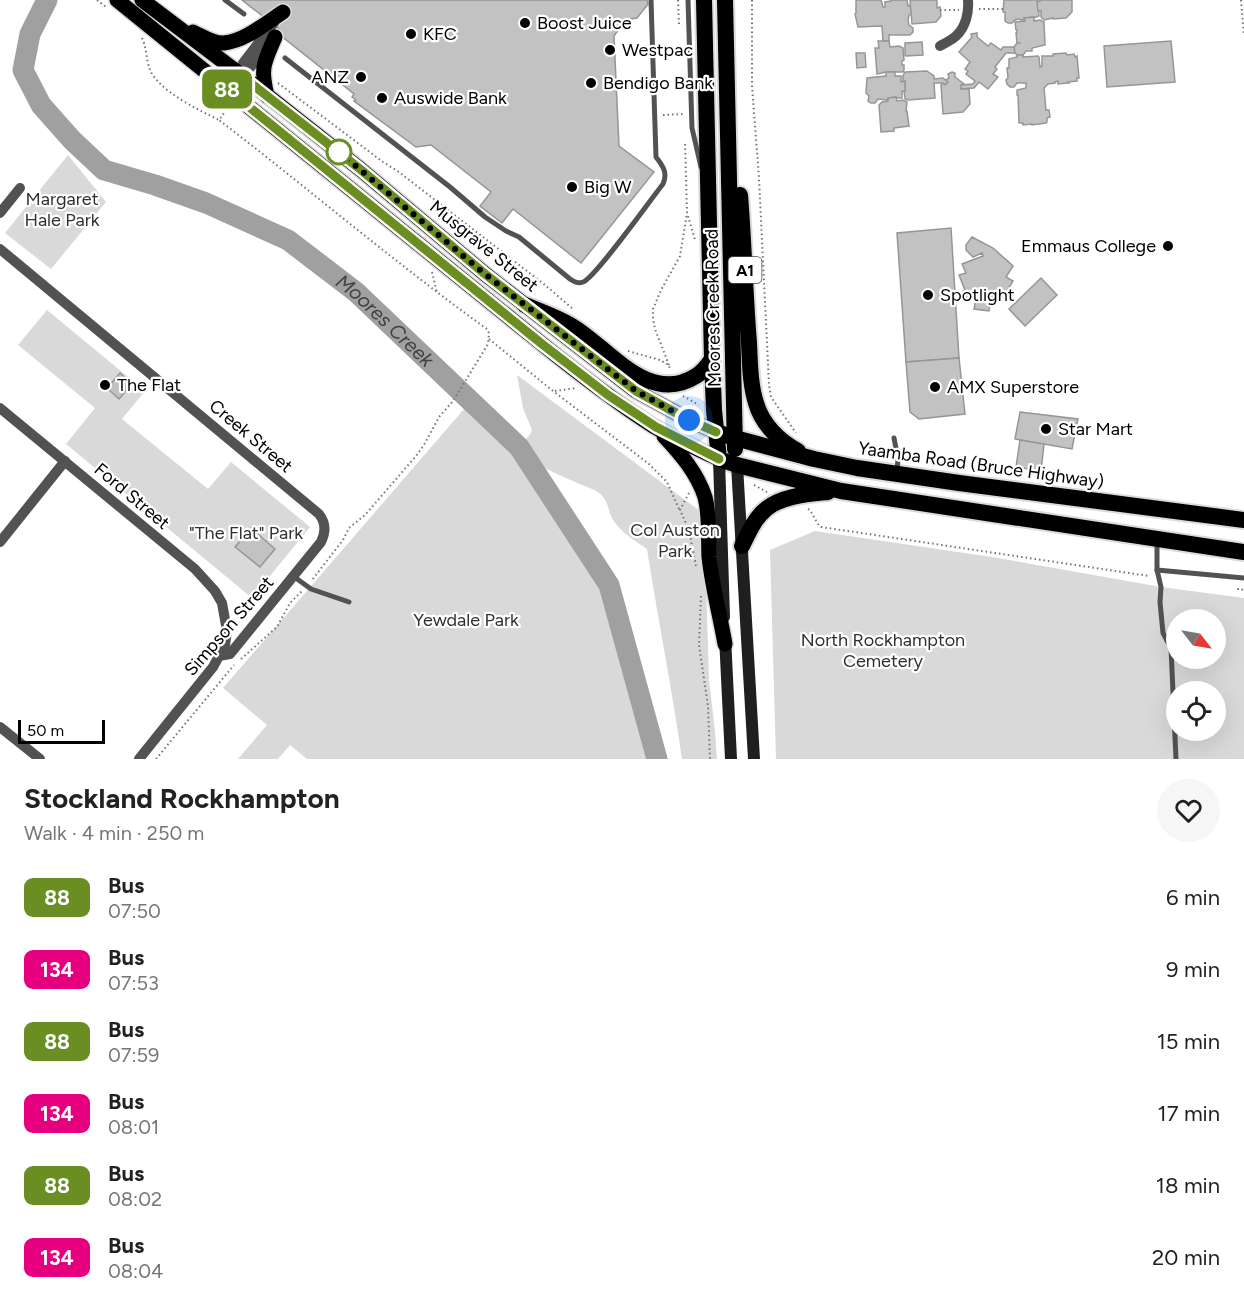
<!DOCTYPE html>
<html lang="en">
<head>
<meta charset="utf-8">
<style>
  :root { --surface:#fff; --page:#f6f6f6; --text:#222; --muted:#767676 }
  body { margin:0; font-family:Figtree,sans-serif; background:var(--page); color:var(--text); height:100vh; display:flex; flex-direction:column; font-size:22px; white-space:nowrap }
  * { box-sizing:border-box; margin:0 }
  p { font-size:20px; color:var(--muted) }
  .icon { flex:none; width:33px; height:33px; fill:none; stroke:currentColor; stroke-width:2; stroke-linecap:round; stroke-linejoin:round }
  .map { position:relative; height:759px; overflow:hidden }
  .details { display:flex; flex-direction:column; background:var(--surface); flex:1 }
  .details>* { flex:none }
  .badge { padding:0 12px; border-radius:9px; font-size:21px; line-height:39px }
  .needle { width:39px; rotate:121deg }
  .tools { position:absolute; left:1166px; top:609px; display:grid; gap:12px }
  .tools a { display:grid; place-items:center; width:60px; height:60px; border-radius:50%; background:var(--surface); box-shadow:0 6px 24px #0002; font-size:30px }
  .scale { position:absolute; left:18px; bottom:15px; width:87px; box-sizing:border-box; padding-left:6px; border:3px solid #000; border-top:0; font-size:16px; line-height:21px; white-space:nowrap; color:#000; -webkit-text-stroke:4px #fff; paint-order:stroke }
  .you { position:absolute; width:30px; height:30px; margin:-15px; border:4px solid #fff; border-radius:50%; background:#1a73e8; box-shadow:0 0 0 9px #1a73e833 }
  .map>.badge { position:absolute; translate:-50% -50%; box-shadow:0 0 0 3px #fff }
  .round { display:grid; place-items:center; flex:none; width:63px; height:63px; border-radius:32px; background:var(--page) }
  .overview { display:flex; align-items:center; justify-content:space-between; height:102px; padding:0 24px }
  h1 { font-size:28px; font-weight:700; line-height:45px }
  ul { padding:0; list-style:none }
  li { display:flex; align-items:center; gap:18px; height:72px; padding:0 24px }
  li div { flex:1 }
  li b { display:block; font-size:22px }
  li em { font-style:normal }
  li .badge { min-width:66px; font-weight:700; text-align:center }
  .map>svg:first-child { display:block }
</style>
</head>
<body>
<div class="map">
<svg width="1244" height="759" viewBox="0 0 1244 759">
  <rect width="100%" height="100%" fill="#fff"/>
  <g fill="#d9d9d9" fill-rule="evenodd">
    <polygon points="68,155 106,202 51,269 5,233"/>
    <polygon points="47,310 145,391 122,419 208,489 231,462 310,527 252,598 66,444 95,408 18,345"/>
    <path d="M517,375L704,514L709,680L715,731L717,759H682C672,689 658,619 647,549C634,540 619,531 612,518C607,508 609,501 599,493C594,489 587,487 582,485C561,475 530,466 520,444L529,436L532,430L523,408Z"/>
    <polygon points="471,401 519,447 609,585 656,756 653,759 307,759 290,745 278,759 238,759 267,725 223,688"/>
    <path d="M815,531L992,557L1161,587L1244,598V759H776L770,550ZM1176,620H1215V658H1176ZM1176,692H1215V730H1176Z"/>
  </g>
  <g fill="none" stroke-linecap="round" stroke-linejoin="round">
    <path stroke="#a0a0a0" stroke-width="21" id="s1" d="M47,0L30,34L23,70L41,105L72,140L104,170L155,185L206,203L288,240L356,292L519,447L609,585L657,759"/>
  </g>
  <g fill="#c2c2c2" stroke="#969696" stroke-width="1.5">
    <polygon points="242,0 647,0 648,4 637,18 625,20 614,36 619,146 654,172 581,263 513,209 502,223 480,206 491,192 431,145 416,147 354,101 356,100 352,97 354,94 280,35 279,29"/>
    <polygon points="856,0 881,0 883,7 885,7 885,2 891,1 891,0 907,0 908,6 911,5 912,14 909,15 908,20 909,25 913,28 913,32 910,35 889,35 889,41 883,41 882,26 858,27 855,14 856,13"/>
    <polygon points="910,0 937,0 937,8 940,7 941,16 936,22 912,24"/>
    <polygon points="1004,0 1038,0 1039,16 1034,18 1034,17 1024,18 1024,20 1021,20 1019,19 1015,20 1012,23 1008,23 1005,21 1005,12 1003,12"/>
    <polygon points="1040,0 1072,0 1072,12 1066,18 1053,19 1053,18 1044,20 1041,17 1041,11 1038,11 1037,2 1040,1"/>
    <polygon points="1034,17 1034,21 1040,20 1044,22 1045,45 1032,48 1032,51 1026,51 1023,55 1018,56 1014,52 1014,47 1017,43 1021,43 1017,43 1016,33 1017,33 1017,30 1016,30 1015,22 1025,21 1024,18"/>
    <polygon points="977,33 977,37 988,46 991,43 1001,50 1003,47 1014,47 1015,53 1006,53 995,67 997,69 993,74 998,77 988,89 979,82 974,88 961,89 961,85 973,84 975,81 966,74 968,71 965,69 970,62 959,52 972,37 971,34"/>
    <polygon points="878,41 889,41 890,47 899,46 903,48 904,60 902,61 902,65 904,65 904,70 903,72 886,72 877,74 875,48 879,48"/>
    <polygon points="1171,41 1175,82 1107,87 1104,46"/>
    <polygon points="922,42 923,55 906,56 905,55 905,43"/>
    <polygon points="856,53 865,53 866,67 857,68"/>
    <polygon points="1066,53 1067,55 1074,54 1075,57 1077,56 1079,78 1077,78 1077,81 1068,82 1069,83 1058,84 1058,81 1055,82 1055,83 1048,84 1044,88 1046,110 1049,110 1050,117 1047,118 1047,122 1046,123 1032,125 1032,124 1023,125 1023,123 1019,123 1018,95 1017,95 1017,90 1026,88 1026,83 1017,83 1014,87 1010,87 1007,84 1006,80 1008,78 1007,68 1009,68 1009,59 1017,57 1017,55 1023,55 1023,57 1038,56 1039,57 1040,67 1042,66 1042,56 1053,56 1053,54"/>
    <polygon points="927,71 934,76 934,79 943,78 948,82 945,85 942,83 934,83 935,98 908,100 905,99 904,91 905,91 905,81 903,81 903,76 905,72"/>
    <polygon points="886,72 895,72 895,76 901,76 901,82 905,81 905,91 902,91 902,98 897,98 896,97 888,98 887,100 878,99 875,103 871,103 868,101 869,96 866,93 867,78 886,76"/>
    <polygon points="952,72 955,73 955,77 964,84 961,85 961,89 969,89 970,104 963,112 943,114 941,85 943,83 945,85 948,82 946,80 949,78 948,74"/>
    <polygon points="896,97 897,101 903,100 907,102 906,111 907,111 909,126 894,128 894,131 881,132 879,105 882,102 888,101 888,98"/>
    <polygon points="951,228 959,358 906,362 897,233"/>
    <polygon points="972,237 993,248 1013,266 1006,277 1013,281 1000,302 991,296 989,311 974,309 977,294 966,298 963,291 965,290 959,275 966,273 962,264 983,256 982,253 973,257 966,250 966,245"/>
    <polygon points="1041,278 1057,295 1025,326 1009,309"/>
    <polygon points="959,358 965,414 919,419 910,412 906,362"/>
    <polygon points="120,373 132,384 119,399 107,388"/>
    <polygon points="1020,412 1078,419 1072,449 1015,439"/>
    <polygon points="1020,440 1044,444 1041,471 1016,467"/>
    <polygon points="251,528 275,549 260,567 235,547"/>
  </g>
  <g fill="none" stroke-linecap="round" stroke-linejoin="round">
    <defs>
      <g id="primary">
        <path d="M117,0L542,344C578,373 614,401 653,426C674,438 697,449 719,459"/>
        <polyline points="142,0 249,81 360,169 485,274 636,391 689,420 716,432"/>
        <path d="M193,32C202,36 214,44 224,43C245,41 266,23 283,12"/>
        <path d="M267,96C260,67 264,63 275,37"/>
        <path d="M664,436C681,454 697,473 705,497C710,516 708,538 709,557C712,586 720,615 725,644"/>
      </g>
      <g id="trunk">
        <polyline points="704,0 712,359 714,410 719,459 737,465 841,491 1244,552"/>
        <polyline points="725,0 735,449"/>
        <path d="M740,195C744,244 745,294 749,343C750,363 750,384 756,403C762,424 779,441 798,451"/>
        <path d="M525,305C540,311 557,317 572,326C609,348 648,406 696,376C703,372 708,365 712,359"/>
        <polyline points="716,432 735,438 814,459 857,468 959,483 1244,520"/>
        <path d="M742,546C748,534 754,519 765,510C780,496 808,494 828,492"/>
      </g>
    </defs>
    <use href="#primary" stroke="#dbdbdb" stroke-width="18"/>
    <use href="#trunk" stroke="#dbdbdb" stroke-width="20"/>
    <g stroke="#747474" stroke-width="2" stroke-dasharray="1.5 3" stroke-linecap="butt">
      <polyline points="97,0 106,7"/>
      <polyline points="678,0 679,24"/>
      <polyline points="752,0 752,86 759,178 769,385 771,397 796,433"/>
      <polyline points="1241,0 1244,35"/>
      <polyline points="979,9 1003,9"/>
      <polyline points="940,10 959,10"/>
      <path d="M142,38C147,48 146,60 150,70C160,92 199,110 219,120"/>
      <polyline points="278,83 383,162 399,172 545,285 573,309"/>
      <path d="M229,106L219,120C309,189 395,263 487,329L489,333L488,344L453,401L439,417L424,445L416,456L365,515L349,528L343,540L312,580"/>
      <polyline points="663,115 684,114"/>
      <polyline points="688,216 695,240"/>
      <polyline points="432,272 437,293"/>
      <polyline points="489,339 553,391 649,464 667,482 679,509"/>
      <polyline points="628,351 660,360 669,365 670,370"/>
      <polyline points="669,365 655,329 653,319 653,309 661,290 680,256 687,213 685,141"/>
      <polyline points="555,391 576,388"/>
      <polyline points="683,396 699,405"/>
      <polyline points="754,485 767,492"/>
      <polyline points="689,493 680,510 689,530 696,566"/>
      <polyline points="808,509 810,510 818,524 821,527 1149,576"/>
      <polyline points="1238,590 1238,589 1244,590"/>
      <polyline points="701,596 699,645 708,706 710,759"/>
      <polyline points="241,659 277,627 290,603 302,591"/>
      <polyline points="156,759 234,665"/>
    </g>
    <g stroke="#525252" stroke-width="5">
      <polyline points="225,0 244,14"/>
      <polyline points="688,0 692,128 701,167"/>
      <path d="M285,58L450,187L485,217L506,231L519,237L570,279C575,282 578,284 583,282C595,278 651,199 663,184C668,173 663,166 656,157L651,0"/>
      <polyline points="894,438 898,459 897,472"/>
      <polyline points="1157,541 1157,570 1161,587 1160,602 1163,633 1171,648 1176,759"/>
      <polyline points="1157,570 1244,578"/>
      <polyline points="293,576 311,589 349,602"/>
    </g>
    <g stroke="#525252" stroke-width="10">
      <path d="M940,46C945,43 952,40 956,36C966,27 969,12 968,0"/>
      <polyline points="239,74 243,63 274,23"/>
      <polyline points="239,74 249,69 267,46"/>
      <polyline points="0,213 20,188"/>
      <path d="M0,249L319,514C326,523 326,532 321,542L230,654L219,656L213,667L139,759"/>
      <polyline points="0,408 195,569 215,591 222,603 227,631 225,645 219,656"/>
      <polyline points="0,542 65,461"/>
      <polyline points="0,727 40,759"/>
    </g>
    <g stroke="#1f1f1f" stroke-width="12">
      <polyline points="719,459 724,617"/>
      <polyline points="737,465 754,759"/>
      <polyline points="725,637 731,759"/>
    </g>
    <use href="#primary" stroke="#000" stroke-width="15"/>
    <use href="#trunk" stroke="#000" stroke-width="16"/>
  </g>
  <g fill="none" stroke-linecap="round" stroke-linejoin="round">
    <defs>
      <polyline id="line" points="716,432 689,420 636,391 485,274 360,169 239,74 227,89 542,344 608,395 656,427 719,459"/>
    </defs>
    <use href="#line" stroke="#fff" stroke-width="14"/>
    <use href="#line" stroke="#6b8e23" stroke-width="9"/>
    <polyline stroke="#000" stroke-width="6" stroke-dasharray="0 10.8" points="339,152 485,274 636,391 689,420"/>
  </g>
  <g fill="#000" stroke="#fff" stroke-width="2">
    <circle cx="525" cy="23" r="6"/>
    <circle cx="411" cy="34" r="6"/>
    <circle cx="610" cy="50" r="6"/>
    <circle cx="361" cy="77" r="6"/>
    <circle cx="591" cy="83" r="6"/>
    <circle cx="382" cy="98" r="6"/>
    <circle cx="572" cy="187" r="6"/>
    <circle cx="1168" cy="246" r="6"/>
    <circle cx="928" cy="295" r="6"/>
    <circle cx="105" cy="385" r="6"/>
    <circle cx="935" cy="387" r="6"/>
    <circle cx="1046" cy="429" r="6"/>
  </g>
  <circle fill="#fff" stroke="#6b8e23" stroke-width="3" cx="339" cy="152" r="12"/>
  <g text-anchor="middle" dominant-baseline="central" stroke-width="4.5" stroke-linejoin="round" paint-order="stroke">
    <rect fill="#fff" stroke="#4c4c4c" stroke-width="1.5" x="728.5" y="257" width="33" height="26" rx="4.5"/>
    <g font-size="16" font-weight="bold" fill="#000">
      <text x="745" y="270">A1</text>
    </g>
    <g font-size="18" fill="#000" stroke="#fff" text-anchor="start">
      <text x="537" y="23">Boost Juice</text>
      <text x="423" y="34">KFC</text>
      <text x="622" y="50">Westpac</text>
      <text x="349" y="77" text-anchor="end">ANZ</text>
      <text x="603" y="83">Bendigo Bank</text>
      <text x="394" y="98">Auswide Bank</text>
      <text x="584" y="187">Big W</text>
      <text x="1156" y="246" text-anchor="end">Emmaus College</text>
      <text x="940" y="295">Spotlight</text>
      <text x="117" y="385">The Flat</text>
      <text x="947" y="387">AMX Superstore</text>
      <text x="1058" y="429">Star Mart</text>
    </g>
    <g font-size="18" fill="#303030" stroke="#fff">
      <text x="62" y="199">Margaret<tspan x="62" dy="21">Hale Park</tspan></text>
      <text x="675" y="530">Col Auston<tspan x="675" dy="21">Park</tspan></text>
      <text x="246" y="533">"The Flat" Park</text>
      <text x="466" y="620">Yewdale Park</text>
      <text x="883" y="640">North Rockhampton<tspan x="883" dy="21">Cemetery</tspan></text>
    </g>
    <g font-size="18" fill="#000" stroke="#fff">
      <text transform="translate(484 246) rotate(39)">Musgrave Street</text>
      <text transform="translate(713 308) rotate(-91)">Moores Creek Road</text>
      <text transform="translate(251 436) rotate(40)">Creek Street</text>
      <text transform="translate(981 465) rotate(8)">Yaamba Road (Bruce Highway)</text>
      <text transform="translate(132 496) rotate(40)">Ford Street</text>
      <text transform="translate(229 626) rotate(-49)">Simpson Street</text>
    </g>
    <g font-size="20" font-style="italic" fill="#414141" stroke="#fff">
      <text stroke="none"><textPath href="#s1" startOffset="528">Moores Creek</textPath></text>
    </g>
  </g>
</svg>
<div class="tools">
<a><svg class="needle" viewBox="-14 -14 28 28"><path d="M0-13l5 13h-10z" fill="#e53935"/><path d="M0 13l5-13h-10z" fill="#767676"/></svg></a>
<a><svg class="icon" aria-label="locate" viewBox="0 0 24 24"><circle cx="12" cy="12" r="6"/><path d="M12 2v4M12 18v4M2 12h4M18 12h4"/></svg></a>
</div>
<div class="scale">50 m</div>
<div class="you" style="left:689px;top:420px"></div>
<b class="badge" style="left:227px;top:89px;background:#6b8e23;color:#fff">88</b>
</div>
<section class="details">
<div class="overview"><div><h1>Stockland Rockhampton</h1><p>Walk · 4 min · 250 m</p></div><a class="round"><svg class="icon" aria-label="heart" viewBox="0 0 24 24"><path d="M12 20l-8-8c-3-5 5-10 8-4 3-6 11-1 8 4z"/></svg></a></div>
<ul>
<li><span class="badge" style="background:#6b8e23;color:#fff">88</span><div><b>Bus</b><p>07:50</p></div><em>6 min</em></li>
<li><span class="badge" style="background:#e6007e;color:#fff">134</span><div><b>Bus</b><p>07:53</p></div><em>9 min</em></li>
<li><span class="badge" style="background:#6b8e23;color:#fff">88</span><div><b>Bus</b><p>07:59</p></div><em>15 min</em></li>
<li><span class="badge" style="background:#e6007e;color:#fff">134</span><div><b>Bus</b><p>08:01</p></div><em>17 min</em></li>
<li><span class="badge" style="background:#6b8e23;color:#fff">88</span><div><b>Bus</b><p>08:02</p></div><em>18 min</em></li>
<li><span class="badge" style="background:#e6007e;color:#fff">134</span><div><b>Bus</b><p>08:04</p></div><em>20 min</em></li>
</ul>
</section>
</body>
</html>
